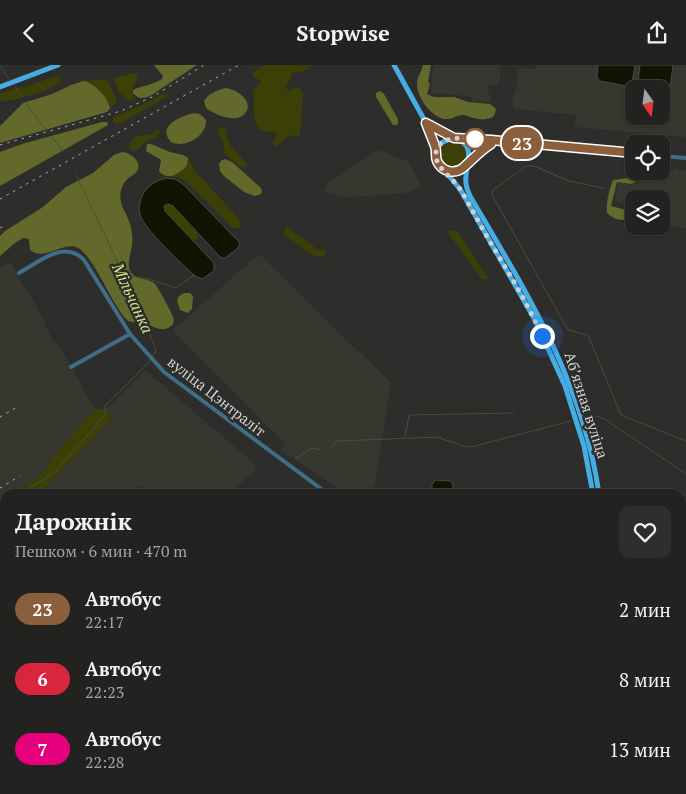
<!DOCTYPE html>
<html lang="ru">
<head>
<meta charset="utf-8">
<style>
  :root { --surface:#222220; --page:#2e2f2d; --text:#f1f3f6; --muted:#a2a4a5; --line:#3f3f3e }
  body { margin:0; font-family:"PT Serif",serif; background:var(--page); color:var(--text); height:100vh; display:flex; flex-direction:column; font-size:19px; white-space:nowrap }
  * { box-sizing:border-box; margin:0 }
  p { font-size:16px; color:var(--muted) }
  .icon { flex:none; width:28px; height:28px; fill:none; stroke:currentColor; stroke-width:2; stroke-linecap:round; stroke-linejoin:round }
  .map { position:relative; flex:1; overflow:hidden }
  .sheet { position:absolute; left:0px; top:424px; width:686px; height:306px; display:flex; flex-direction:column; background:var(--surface); border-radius:15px 15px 0 0; box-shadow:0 1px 4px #0004,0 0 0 1px var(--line) }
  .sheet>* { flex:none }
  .badge { padding:0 10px; border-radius:16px; font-size:18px; line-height:32px }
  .needle { width:32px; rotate:166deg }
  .buttons { position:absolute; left:625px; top:15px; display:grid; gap:10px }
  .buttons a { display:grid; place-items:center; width:45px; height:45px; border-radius:10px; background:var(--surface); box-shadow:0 1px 4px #0004,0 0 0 1px var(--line); font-size:25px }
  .you { position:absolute; width:25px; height:25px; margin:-12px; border:4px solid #fff; border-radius:50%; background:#1a73e8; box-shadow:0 0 0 8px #1a73e833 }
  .map>.badge { position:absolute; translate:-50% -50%; box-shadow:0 0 0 2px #fff }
  .round { display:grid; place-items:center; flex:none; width:52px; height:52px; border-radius:10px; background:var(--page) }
  .headline { display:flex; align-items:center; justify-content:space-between; height:85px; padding:0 15px }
  h1 { font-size:24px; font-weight:600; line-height:38px }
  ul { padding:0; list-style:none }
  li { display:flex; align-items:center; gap:15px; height:70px; padding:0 15px }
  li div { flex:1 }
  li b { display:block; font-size:19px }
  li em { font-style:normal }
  li .badge { min-width:55px; font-weight:700; text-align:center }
  header { display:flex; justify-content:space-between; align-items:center; height:65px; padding:0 15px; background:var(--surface); font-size:22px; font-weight:600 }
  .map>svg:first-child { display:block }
</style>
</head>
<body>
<header><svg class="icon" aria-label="back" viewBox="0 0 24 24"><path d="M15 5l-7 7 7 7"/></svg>Stopwise<svg class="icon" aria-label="share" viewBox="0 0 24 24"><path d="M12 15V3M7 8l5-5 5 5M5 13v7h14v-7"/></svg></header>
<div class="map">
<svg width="686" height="729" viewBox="0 0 686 729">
  <rect width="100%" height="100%" fill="#2d2d2b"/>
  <g fill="#36372f" fill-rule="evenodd">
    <polygon points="433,0 501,0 499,20 489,20 488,29 491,30 490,37 472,36 472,33 466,31 431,28"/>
    <path d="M536,0H686V72L574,62L577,50L514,44L512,36L513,30L516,25L518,6L520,3L535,4ZM634,24H661V51H634Z"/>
    <polygon points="378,85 409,97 421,120 411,126 405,128 353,132 344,132 324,127 327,119"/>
    <polygon points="673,103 686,106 686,163 661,161 661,134 634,134 634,142 633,140 615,136 618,117 633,120 638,117 640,106 655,108 657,113 666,115 668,105 673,106"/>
    <polygon points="259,189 391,318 373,429 346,429 281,385 285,379 177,271 173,265"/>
    <polygon points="11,197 23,221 25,221 45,257 44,259 54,277 56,276 95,344 55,389 44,407 15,429 5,429 5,436 0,440 0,203"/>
    <polygon points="145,305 258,402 230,429 150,429 141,420 134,429 39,429 111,355 107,344"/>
    <polygon points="318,725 458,725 459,729 318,729"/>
  </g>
  <g fill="#3c4006">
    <path d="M265,0H312L304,6L292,8L291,14L285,21V23L289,25L298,22L303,28L300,68L297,73L289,70L277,81L272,79L277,70L276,67L261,66C251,55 255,40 253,26L261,17L260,15L253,12V8L256,4Z"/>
    <polygon points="135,8 137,9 138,12 132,24 134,34 128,36 118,26 114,14 117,12"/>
    <path d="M59,11L61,14L60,17C50,26 14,36 0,36V29L14,24L28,21L53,12Z"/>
    <polygon points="97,14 107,16 116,32 116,38 109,45 111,41 109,38 87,17 78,17"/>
    <polygon points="163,29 167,29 168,31 123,57 116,59 113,57 113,53 116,51 142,40"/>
    <path d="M223,62L227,65C224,80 239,88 247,99L246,103L240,102L224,88L223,75L217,68L219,63Z"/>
    <path d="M157,64L160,66C157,73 154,73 147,76C141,80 141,85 133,86L129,82C131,70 140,70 151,70Z"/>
    <circle cx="453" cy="90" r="13"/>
    <path d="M188,93L196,107L241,156L240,163L237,164L233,163L189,119L181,113L172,111C181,108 188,102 188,93Z"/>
    <polygon points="168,139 173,141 197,168 198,174 194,175 191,173 165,146 164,141"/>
    <polygon points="286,161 318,185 326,184 324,192 314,191 283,169"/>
    <polygon points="446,165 458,167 488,214 482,214"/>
    <polygon points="95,344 107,344 111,355 39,429 15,429 44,407 55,389"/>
  </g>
  <g fill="#63692b">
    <path d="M154,0H197L150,31C143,34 138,34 133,28V25C142,21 154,19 162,14L163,11Z"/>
    <path d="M423,0H431L428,17L430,19L427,29L434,32H454L468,37L490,39L496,44L494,51C484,58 474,53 464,50C457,49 452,55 445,54C431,52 417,32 417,19C417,12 422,6 423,0Z"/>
    <path d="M83,16C93,17 109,33 110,43L107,47L0,78V61L23,38L52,29L71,20Z"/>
    <path d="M226,23C236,25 247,31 248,42C243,62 217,51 206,43L204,36C208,29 217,25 226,23Z"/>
    <polygon points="380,26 384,29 398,54 398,58 397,60 393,60 376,32 376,28"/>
    <path d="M194,48L200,49L206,55C207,71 185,84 171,77C156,61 181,51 194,48Z"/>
    <polygon points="102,57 107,57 108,60 0,121 0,87 22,79"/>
    <path d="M147,79H151L170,87L183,90L188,93L187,100C180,109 167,117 159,106L161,95L146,86Z"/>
    <path d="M122,87C129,87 141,95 138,104C137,108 133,110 130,112C120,119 118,132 123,143C129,155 134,166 132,180C131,187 128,196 129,203C133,216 146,212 154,218C157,220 172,248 173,252C174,256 174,255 173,259C163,270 154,261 144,258C138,256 133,258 128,256C112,241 94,191 78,183C64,175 45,197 30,185L29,174L23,173L15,178L0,191V171L5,166L43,142L66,122L93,108L114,90Z"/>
    <polygon points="225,94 232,97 261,123 262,126 261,129 255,131 244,127 224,111 220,106 219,99 222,95"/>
    <path d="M627,113L636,117L631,119L617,117L611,141L634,147V152C624,157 615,156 607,148C606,136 609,126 613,115Z"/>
    <polygon points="184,228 190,228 193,231 192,244 188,248 180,245 177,235 179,231"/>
  </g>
  <g fill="#121403" stroke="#4b4d40">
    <polygon points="598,0 635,0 632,18 626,21 600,16 597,12"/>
    <polygon points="640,0 673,0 670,24 666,26 661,26 661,24 650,24 639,21 638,17"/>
    <path d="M166,113L175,114L183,119L240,178L238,183L225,193H221L173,141L168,139L164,141L165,146L214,198V206L202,214L195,211C182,199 145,165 140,150C138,144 140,137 142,131C147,121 155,116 166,113Z"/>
    <polygon points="436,415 451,416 453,420 453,429 432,429 432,419"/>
  </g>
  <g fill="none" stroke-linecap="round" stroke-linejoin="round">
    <g stroke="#4b4d40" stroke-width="1">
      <polyline points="0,0 9,14"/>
      <polyline points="15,22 21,30"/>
      <polyline points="26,39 47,66"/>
      <polyline points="52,72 64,87"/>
      <polyline points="603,123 569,116 534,101 526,101 493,125 492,130 568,265 588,270 621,350 686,376"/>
      <polyline points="124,210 148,214 176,223 194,210"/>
      <polyline points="585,352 598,351 606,355 686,409"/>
      <polyline points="405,372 409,350 513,348"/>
      <polyline points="331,383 337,376 437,372 463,381 471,382 571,356"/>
      <polyline points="296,393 312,383 321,385"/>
      <path d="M26,429L30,423L56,406L106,349L104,342C114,331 154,296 156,284L124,210L76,110"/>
      <polyline points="0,463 5,454"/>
      <polyline points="686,599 683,611 686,715"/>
      <polyline points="686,729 686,726"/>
    </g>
    <g stroke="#406e88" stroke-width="4">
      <polyline points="504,76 634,88"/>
      <polyline points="661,91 686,93"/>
      <path d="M19,208C39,197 64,174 84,195L130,269L164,307L328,429"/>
      <polyline points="71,302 130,269"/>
      <polyline points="681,468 686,467"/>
      <polyline points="0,578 5,576"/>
      <polyline points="0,648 5,647"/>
      <polyline points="42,725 43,729"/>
      <polyline points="303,725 303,729"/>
    </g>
    <g stroke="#45ade4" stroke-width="5">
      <polyline points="394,0 426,58 435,80 438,98 460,124 535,255 565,321 584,381 593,429"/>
      <polyline points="0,22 58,0"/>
      <polyline points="427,59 454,73 504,76"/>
      <path d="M457,74C475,81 467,96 466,111C465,119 467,124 470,131C526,227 583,316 599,429"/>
      <polyline points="436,85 441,78 452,73"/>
      <path d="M445,105C465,112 478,82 499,77"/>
      <polyline points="573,729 574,725"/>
    </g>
    <g stroke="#adaeac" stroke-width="1" stroke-dasharray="2.5 5" stroke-linecap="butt">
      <polyline points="0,80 121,46 154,31 204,0"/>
      <polyline points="0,134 239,0"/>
      <polyline points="0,163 4,161"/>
      <polyline points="0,352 19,341"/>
      <polyline points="0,423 20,411"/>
    </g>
  </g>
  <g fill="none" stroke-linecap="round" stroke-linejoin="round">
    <defs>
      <path id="line" d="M491,79C481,85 473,94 464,102C455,110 442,107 437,96C435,91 437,86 435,81C432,73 429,66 426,58L454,73L491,75L634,88"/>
    </defs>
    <use href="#line" stroke="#fff" stroke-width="11"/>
    <use href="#line" stroke="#8b5e3c" stroke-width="8"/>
    <path stroke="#d1d2d0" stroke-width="5" stroke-dasharray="0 9" d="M475,74C463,73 440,70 436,87C433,101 453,113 460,124C471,142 481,162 492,180C510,210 528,239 542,271"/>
  </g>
  <circle fill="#fff" stroke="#8b5e3c" stroke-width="2.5" cx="475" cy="74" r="10"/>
  <g text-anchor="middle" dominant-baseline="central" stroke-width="5" stroke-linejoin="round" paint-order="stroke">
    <g font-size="15" fill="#d1d2d0" stroke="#2d2d2b">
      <text transform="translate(217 331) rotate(38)">вуліца Цэнтраліт</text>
      <text transform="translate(587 340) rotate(72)">Абʼязная вуліца</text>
    </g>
    <g font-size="16" font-style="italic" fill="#d8e286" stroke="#2d2d2b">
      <text transform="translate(133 233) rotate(65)">Мільчанка</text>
    </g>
  </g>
</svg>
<div class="buttons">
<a><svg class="needle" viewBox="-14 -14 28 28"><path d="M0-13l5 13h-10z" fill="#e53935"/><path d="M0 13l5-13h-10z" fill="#a2a4a5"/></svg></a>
<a><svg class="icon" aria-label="locate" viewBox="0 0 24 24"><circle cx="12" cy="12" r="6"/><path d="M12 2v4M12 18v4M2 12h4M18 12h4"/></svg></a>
<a><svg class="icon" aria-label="layers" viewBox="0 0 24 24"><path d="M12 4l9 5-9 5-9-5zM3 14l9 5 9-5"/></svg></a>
</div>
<div class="you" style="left:542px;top:271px"></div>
<b class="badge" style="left:522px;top:78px;background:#8b5e3c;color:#fff">23</b>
<section class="sheet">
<div class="headline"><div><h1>Дарожнік</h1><p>Пешком · 6 мин · 470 m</p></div><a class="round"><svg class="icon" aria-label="heart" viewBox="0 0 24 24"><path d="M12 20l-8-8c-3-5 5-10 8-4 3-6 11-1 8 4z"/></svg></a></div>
<ul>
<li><span class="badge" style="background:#8b5e3c;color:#fff">23</span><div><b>Автобус</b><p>22:17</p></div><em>2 мин</em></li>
<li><span class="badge" style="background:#d7263d;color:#fff">6</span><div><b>Автобус</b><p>22:23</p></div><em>8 мин</em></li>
<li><span class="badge" style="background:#e6007e;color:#fff">7</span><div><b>Автобус</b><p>22:28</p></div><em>13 мин</em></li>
</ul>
</section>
</div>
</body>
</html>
